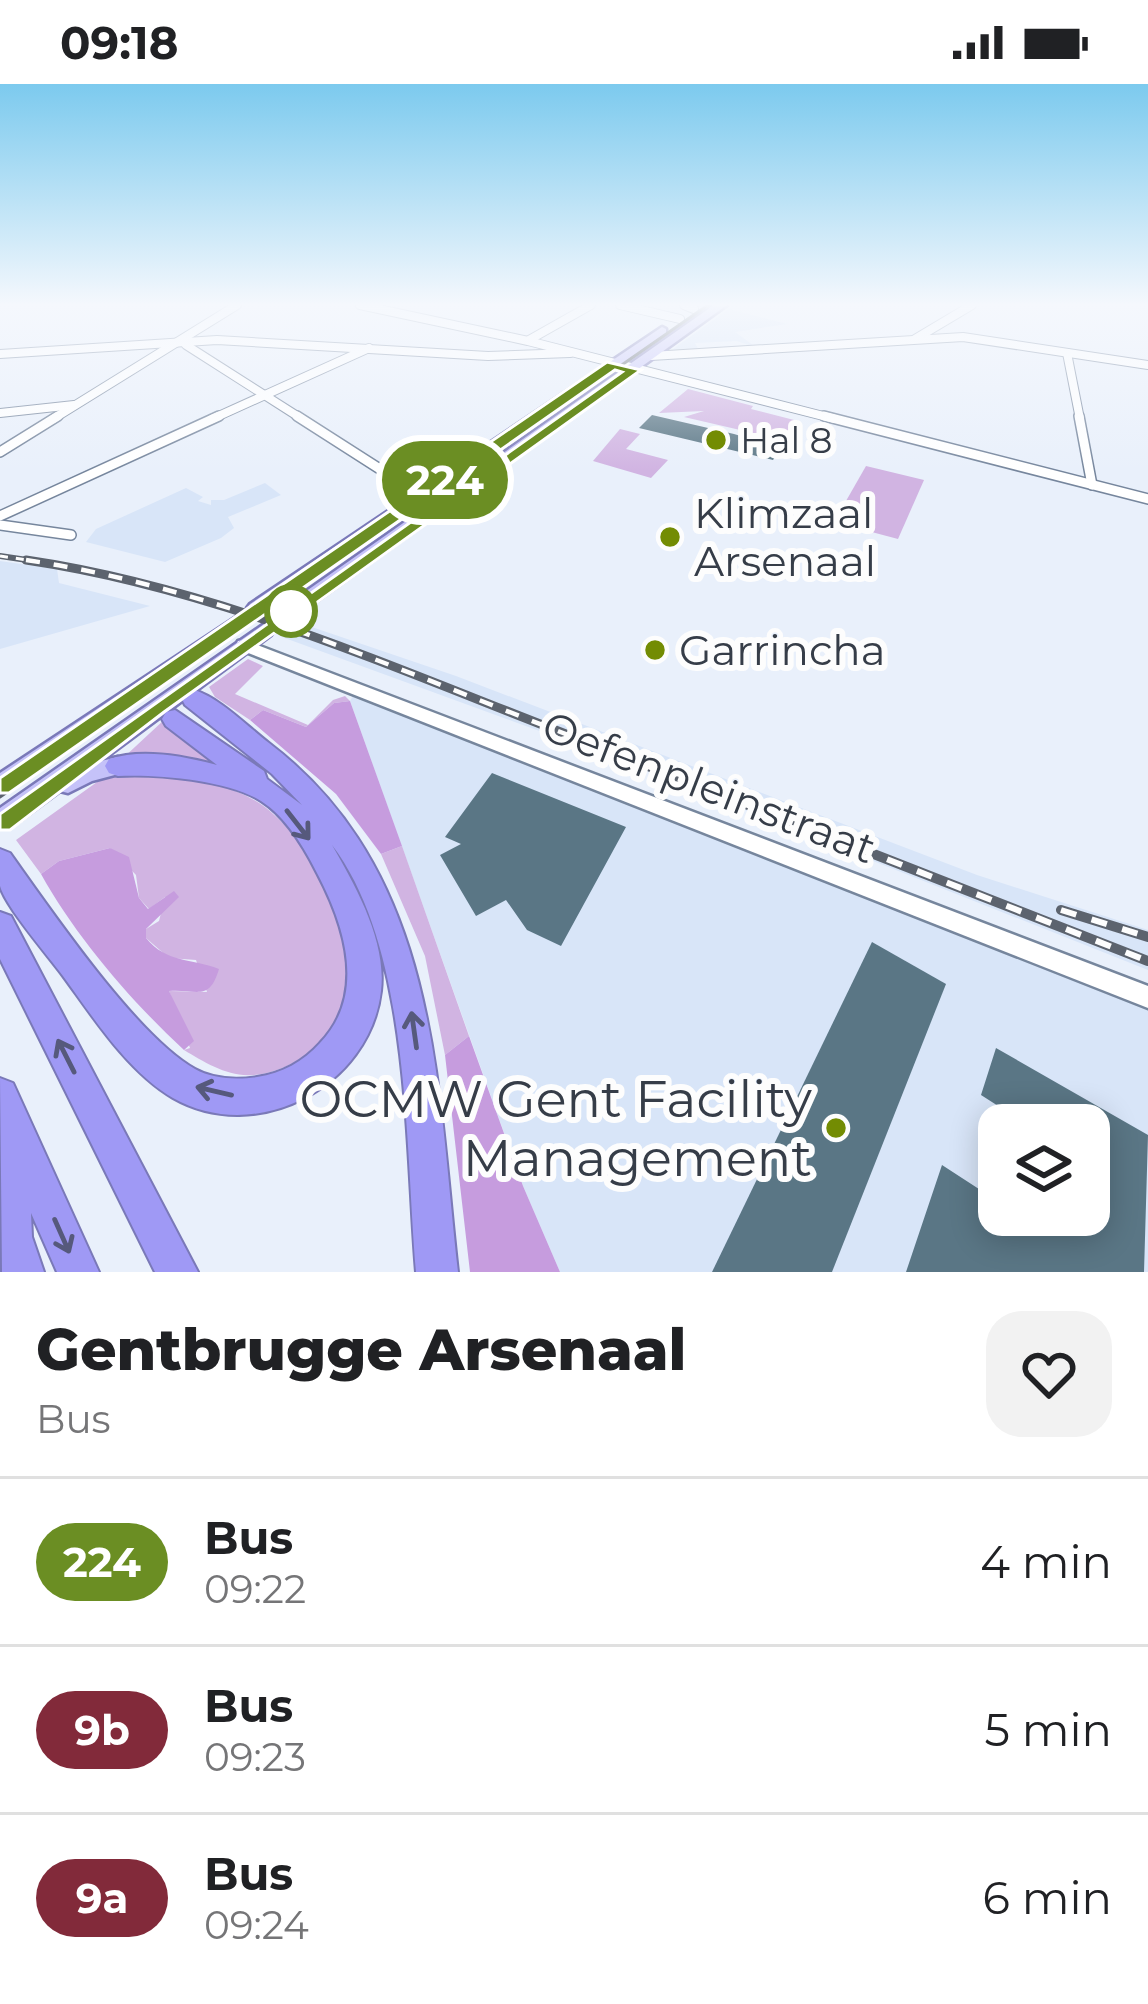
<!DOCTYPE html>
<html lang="en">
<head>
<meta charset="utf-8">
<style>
  :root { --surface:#fff; --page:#f2f2f2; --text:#202124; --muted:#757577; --line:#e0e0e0 }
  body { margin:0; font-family:Montserrat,sans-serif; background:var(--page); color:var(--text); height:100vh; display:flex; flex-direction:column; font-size:45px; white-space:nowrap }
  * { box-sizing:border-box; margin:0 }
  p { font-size:39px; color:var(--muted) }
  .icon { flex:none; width:66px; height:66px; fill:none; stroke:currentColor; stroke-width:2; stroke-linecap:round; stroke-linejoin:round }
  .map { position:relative; height:1188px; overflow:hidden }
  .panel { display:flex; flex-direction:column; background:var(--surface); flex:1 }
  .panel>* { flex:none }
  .badge { padding:0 24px; border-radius:39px; font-size:42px; line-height:78px }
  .controls { position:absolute; left:978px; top:1020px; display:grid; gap:24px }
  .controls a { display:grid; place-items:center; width:132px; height:132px; border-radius:24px; background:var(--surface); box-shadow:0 6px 30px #0003; font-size:60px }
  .map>.badge { position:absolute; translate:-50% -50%; box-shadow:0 0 0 6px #fff }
  .round { display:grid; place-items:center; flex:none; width:126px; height:126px; border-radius:36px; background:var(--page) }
  .head { display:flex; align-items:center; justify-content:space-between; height:204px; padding:0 36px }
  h1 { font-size:57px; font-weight:800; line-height:90px }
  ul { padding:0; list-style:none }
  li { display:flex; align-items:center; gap:36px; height:168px; padding:0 36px; border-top:3px solid var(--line) }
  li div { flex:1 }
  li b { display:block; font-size:45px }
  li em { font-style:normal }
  li .badge { min-width:132px; font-weight:700; text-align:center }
  .status { display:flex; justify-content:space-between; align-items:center; height:84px; padding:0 60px; background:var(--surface); direction:ltr }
  .status svg { height:33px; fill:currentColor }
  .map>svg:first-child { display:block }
</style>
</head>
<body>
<div class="status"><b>09:18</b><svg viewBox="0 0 49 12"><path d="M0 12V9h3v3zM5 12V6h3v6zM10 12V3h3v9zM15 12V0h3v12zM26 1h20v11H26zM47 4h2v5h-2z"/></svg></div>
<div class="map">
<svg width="1148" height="1188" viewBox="0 0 1148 1188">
  <rect width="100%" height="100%" fill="#e9f0fb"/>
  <g fill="#d8e5f8" fill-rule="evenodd">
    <polygon points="729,225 787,240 735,248 757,264 737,257 695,259 699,267 673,265"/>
    <polygon points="265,399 281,411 228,433 234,444 221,454 165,478 86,458 96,445 186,404 203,413 198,417 211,421 211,416 224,416"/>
    <polygon points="0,477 57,485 59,499 150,522 0,565"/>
    <polygon points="300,539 456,592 977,791 1148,846 1148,886 619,676 282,553"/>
    <path d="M357,605L1148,913V1188H560L523,1102L350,617ZM999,1041H1089V1131H999Z"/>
  </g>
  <g fill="#d1b4e2">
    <polygon points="688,305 753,322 751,325 798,337 784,356 684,333 704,327 659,329"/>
    <polygon points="620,345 640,350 626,365 668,376 651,394 593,377"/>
    <polygon points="866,382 924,396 898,455 834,438"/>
    <polygon points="248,575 263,582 235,610 308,641 333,616 345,612 350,617 334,619 306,643 263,626 250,636 215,613 209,603"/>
    <polygon points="164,636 226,680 169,671 122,675"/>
    <path d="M111,688C160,691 210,691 254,716C305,744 359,848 349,906C343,949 296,989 252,991C228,993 204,978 184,966L190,964L169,907L207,908L196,876L169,874L146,854V845L159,837L165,813L149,825L139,814L136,791L110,764L59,777L41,790L16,756Z"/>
    <polygon points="402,762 469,952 445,971 425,872 381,770"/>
  </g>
  <g fill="#c69cde">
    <polygon points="350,617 402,762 381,770 336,710 250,636 263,626 306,643 334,619"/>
    <path d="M110,764L129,773L139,814L148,825L174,807L179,813L146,845V854C166,879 191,874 219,885C209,918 198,905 169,907L194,957L184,966C131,917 76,853 41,790L59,777Z"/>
    <polygon points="469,952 523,1102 560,1188 470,1188 445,971"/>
  </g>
  <g fill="#5a7685">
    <polygon points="652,331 734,350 781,364 773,376 639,344"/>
    <polygon points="492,689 626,743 561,862 527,846 506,816 476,832 440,771 461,760 445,753"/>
    <polygon points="872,858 946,900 832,1188 712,1188"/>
    <polygon points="996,964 1148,1051 1144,1188 906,1188 942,1081 982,1107 996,1060 999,1131 1089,1131 1089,1041 1002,1041 1006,1027 981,1011"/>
  </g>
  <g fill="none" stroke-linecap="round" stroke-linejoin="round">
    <defs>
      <g id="minor-far1">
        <polyline points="360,221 528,257 835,335"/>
        <polyline points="620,221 680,235"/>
        <polyline points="684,221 694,225"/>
        <polyline points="915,255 972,221"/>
        <polyline points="529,256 591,221"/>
        <polyline points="186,261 302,335"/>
        <polyline points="1067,269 1080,335"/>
        <polyline points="0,270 217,256 488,272 570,269"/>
        <polyline points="651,272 963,253 1148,281"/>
        <polyline points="0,329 74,321"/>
        <polyline points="53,335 237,221"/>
        <polyline points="212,335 369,264"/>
      </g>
      <g id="minor">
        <polyline points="297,332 422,412"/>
        <polyline points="824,332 1148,415"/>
        <polyline points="1079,332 1092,401"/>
        <polyline points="0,368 58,332"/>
        <polyline points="0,432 219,332"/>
        <polyline points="0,441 71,451"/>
      </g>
      <polygon id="tertiary" points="244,556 1148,902 1148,924 238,565 236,561 238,557"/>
      <g id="primary">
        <polygon points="714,221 727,221 289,537 275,537 272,533 275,529"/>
        <polygon points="662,243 666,245 666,249 264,528 250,528 247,524 250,520"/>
        <polygon points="239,531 249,537 246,541 0,710 0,689"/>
        <polygon points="264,540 271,541 274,546 271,551 101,677 118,673 126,676 130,682 126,688 92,697 68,709 60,707 14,741 0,742 0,724"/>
      </g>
      <g id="motorway">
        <path d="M194,606C220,614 247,642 269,659C439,789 436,994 458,1188H416C405,1062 411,865 332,761C356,803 387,857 381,907C370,1002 257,1062 173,1014C128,988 93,933 63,892C49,873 5,822 0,802C0,792 0,776 0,765L10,769C50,825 137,953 195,985C213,995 237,996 257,993C282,989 303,978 320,959C367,910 345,842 317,789C304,763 286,733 261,717C228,696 157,690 118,692L109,689L105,682L109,675C142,664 184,672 217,681L166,642L162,635L166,628L175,626L264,687L267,695L302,721L272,690L185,621L182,615L185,609Z"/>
        <polygon points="0,828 11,832 198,1188 155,1188 0,875"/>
        <polygon points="0,994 13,999 99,1188 57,1188 31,1129 32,1153 44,1188 2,1188"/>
      </g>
    </defs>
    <use href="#minor-far1" stroke="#76869d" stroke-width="10"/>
    <use href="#minor" stroke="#76869d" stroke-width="12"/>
    <use href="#tertiary" stroke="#76869d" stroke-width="5"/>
    <use href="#primary" stroke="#7a79b8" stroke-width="5"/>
    <use href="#motorway" stroke="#7a79b8" stroke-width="4"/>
    <use href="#minor-far1" stroke="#fff" stroke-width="8"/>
    <use href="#minor" stroke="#fff" stroke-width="9"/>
    <use href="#tertiary" fill="#fff" fill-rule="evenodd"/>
    <use href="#primary" fill="#c5c2f9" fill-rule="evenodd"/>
    <use href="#motorway" fill="#9f99f5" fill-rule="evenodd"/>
    <polyline stroke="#5c636e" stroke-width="3" points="0,713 708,221"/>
    <defs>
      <polyline id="rail-far2" points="0,472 47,479"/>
      <path id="rail-far1" d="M26,476C224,505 412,592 597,662"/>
      <g id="rail">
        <polyline points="589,659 1148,877"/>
        <polyline points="1061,826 1148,853"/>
      </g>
    </defs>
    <use href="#rail-far2" stroke="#5c636e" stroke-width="6"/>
    <use href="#rail-far1" stroke="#5c636e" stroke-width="9"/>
    <use href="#rail" stroke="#5c636e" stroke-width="10"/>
    <use href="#rail-far2" stroke="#fdfdfd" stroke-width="3" stroke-dasharray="8" stroke-linecap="butt"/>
    <use href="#rail-far1" stroke="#fdfdfd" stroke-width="4.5" stroke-dasharray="14" stroke-linecap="butt"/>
    <use href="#rail" stroke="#fdfdfd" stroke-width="6" stroke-dasharray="16" stroke-linecap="butt"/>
  </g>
  <defs><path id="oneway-shaft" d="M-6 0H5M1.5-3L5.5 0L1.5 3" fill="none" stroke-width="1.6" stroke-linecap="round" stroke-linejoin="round" transform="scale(3)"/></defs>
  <g stroke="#56597c">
    <use href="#oneway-shaft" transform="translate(298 741) rotate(52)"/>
    <use href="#oneway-shaft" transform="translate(414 946) rotate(-98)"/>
    <use href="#oneway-shaft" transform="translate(66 972) rotate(-117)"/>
    <use href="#oneway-shaft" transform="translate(214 1007) rotate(-167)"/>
    <use href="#oneway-shaft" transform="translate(62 1152) rotate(66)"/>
  </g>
  <linearGradient id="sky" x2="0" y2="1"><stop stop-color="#7ccaee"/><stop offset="0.57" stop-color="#f5f8fd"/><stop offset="1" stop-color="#f5f8fd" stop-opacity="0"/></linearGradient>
  <rect width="1148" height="387" fill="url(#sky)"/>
  <polygon fill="#6b8e23" stroke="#fff" stroke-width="3" points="607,278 641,286 164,628 10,746 0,746 0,730 622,288 615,286 9,709 0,709 0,694"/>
  <g fill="#738c03" stroke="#fdfdfd" stroke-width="4.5">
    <circle cx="716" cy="356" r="12"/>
    <circle cx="670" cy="453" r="12"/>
    <circle cx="655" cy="566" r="12"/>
    <circle cx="836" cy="1044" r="12"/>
  </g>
  <circle fill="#fff" stroke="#6b8e23" stroke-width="6" cx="291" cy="527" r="24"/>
  <g text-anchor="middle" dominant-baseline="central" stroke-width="12" stroke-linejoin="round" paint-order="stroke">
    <g font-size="36" fill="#363d48" stroke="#fdfdfd" text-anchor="start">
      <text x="740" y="356">Hal 8</text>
    </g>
    <g font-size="42" fill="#363d48" stroke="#fdfdfd" text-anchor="start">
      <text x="694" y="429">Klimzaal<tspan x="694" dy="48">Arsenaal</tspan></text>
      <text x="679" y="566">Garrincha</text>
    </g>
    <g font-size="42" fill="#363d48" stroke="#fdfdfd">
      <text transform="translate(709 703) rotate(21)">Oefenpleinstraat</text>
    </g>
    <g font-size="51" fill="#363d48" stroke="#fdfdfd" text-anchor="end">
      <text x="812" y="1015">OCMW Gent Facility<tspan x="812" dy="59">Management</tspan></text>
    </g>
  </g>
</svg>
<div class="controls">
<a><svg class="icon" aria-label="layers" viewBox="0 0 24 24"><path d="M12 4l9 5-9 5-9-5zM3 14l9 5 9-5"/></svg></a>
</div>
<b class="badge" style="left:445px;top:396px;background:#6b8e23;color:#fff">224</b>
</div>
<section class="panel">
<div class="head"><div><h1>Gentbrugge Arsenaal</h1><p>Bus</p></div><a class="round"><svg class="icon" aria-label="heart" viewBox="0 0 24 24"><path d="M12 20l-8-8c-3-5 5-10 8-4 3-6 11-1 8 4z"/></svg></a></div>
<ul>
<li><span class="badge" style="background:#6b8e23;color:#fff">224</span><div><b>Bus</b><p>09:22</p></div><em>4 min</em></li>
<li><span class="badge" style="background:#822a3a;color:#fff">9b</span><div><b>Bus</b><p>09:23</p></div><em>5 min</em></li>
<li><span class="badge" style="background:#822a3a;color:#fff">9a</span><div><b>Bus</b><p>09:24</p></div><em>6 min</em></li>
</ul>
</section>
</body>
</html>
